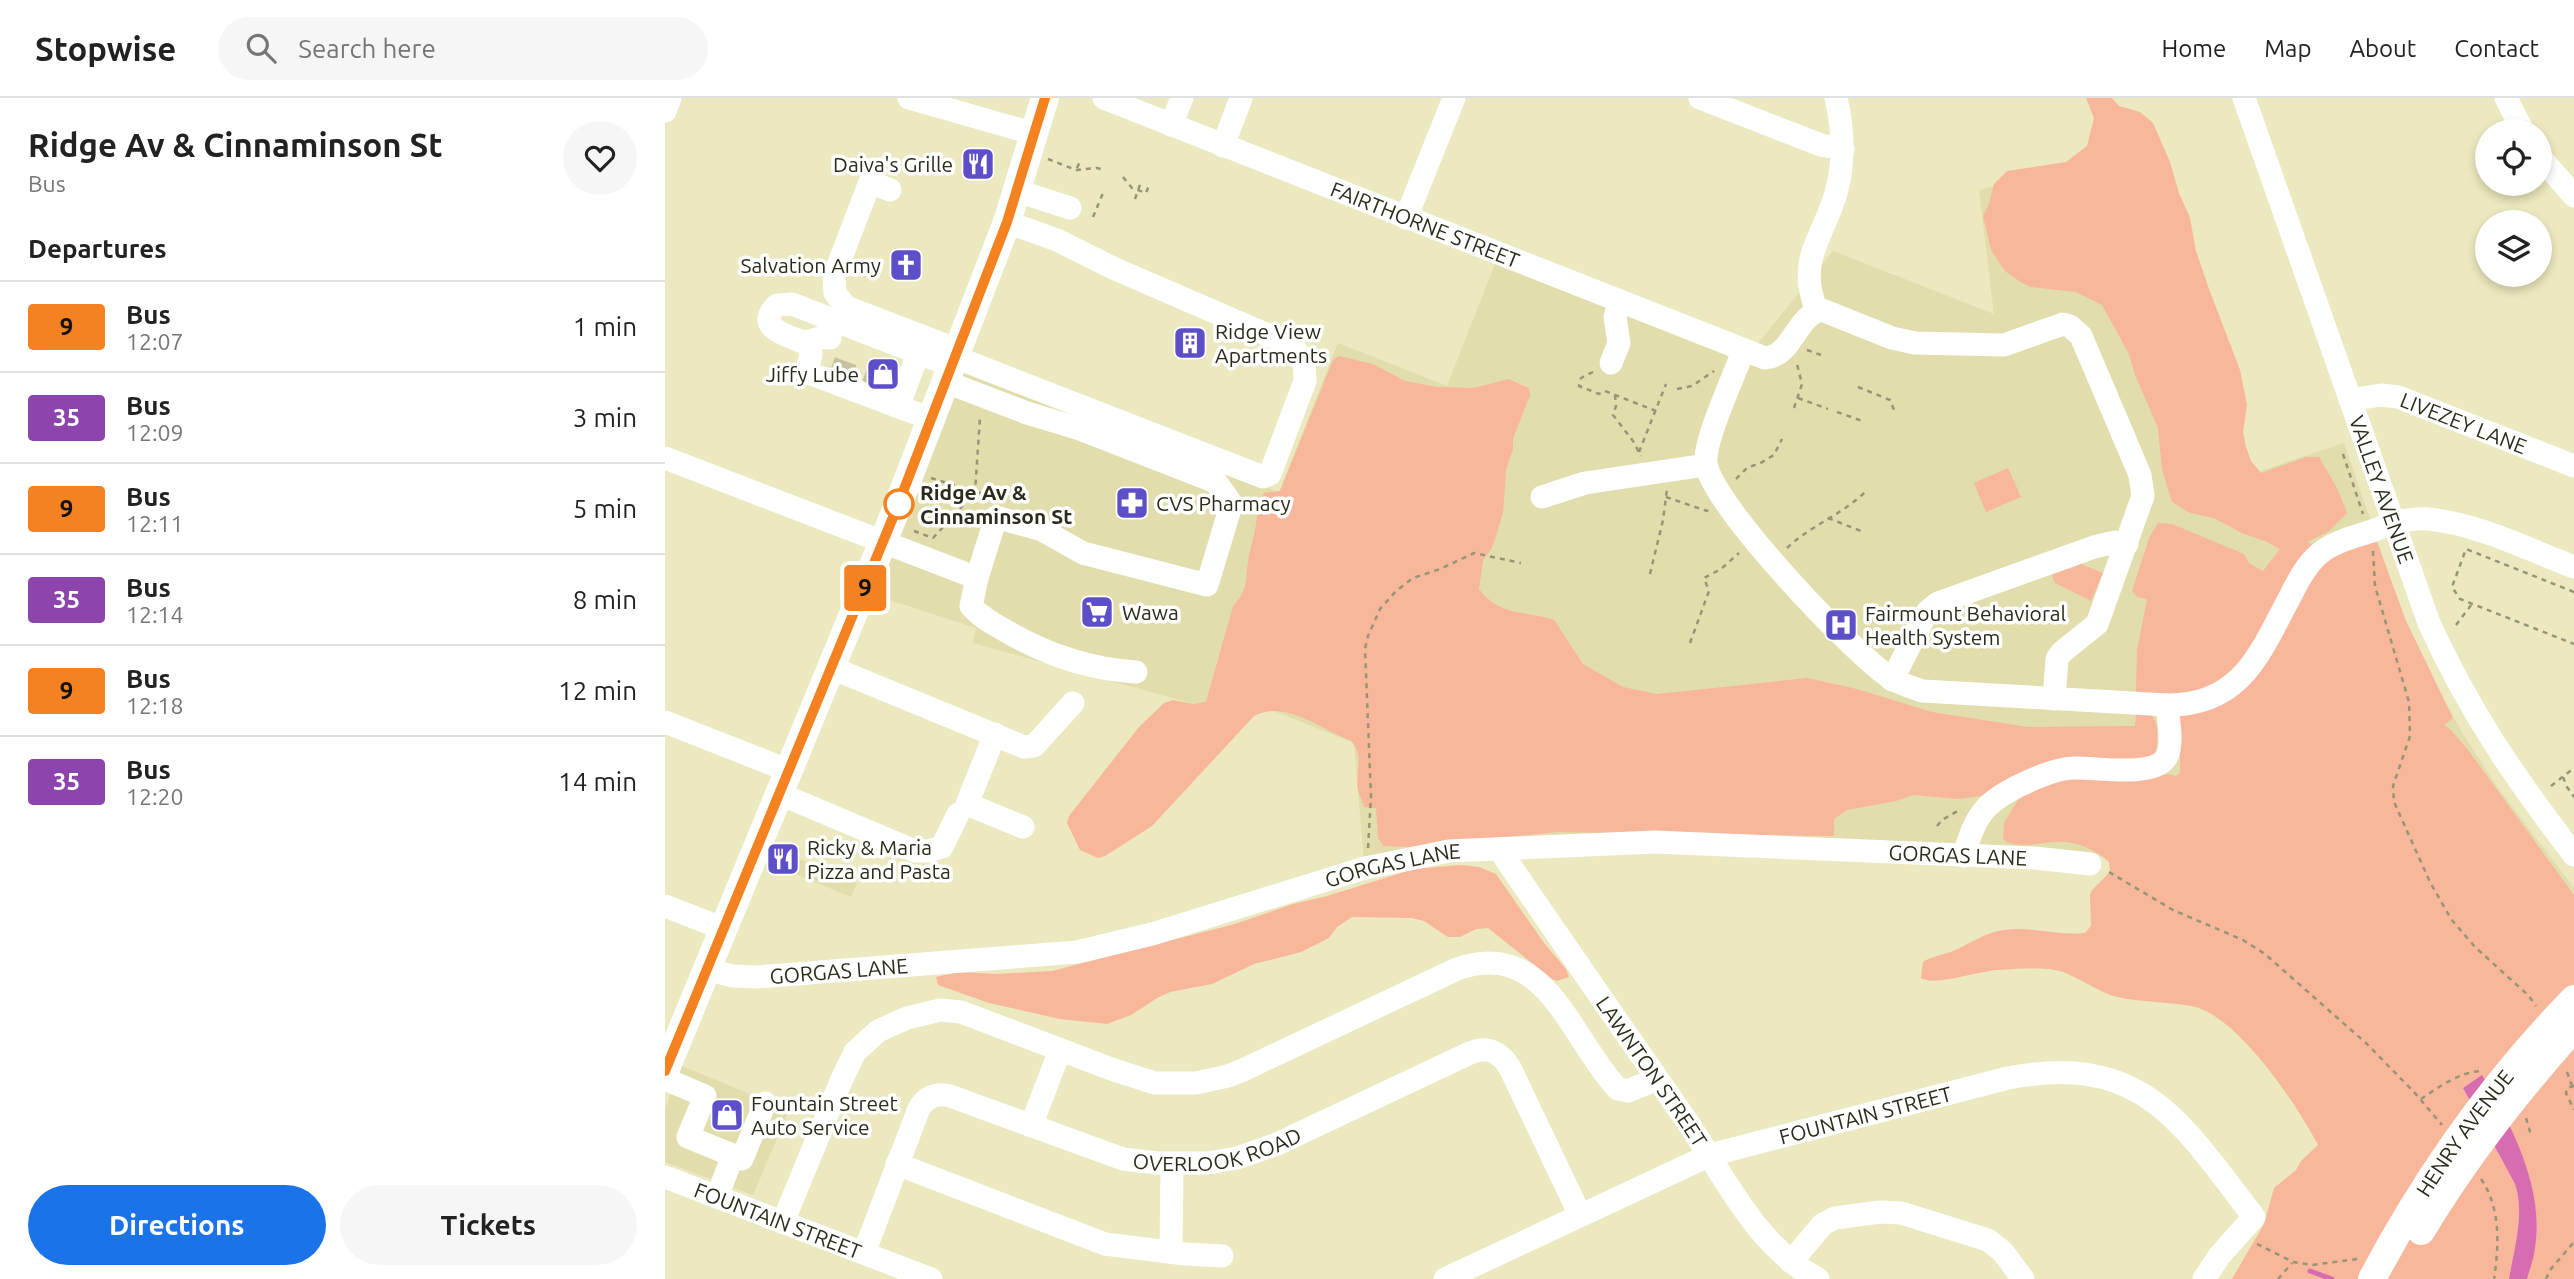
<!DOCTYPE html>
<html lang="en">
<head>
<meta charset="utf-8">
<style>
  :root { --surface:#fff; --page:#f6f6f6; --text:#222; --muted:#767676; --line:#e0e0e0; --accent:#1a73e8 }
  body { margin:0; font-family:Ubuntu,sans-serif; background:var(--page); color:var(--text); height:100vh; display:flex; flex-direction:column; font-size:26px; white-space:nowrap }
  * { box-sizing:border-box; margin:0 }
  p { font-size:23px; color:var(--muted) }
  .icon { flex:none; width:38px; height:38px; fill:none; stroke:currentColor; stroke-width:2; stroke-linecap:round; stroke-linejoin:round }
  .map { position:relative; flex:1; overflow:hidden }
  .drawer { display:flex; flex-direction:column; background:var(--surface); width:665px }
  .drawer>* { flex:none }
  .badge { padding:0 14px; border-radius:5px; font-size:24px; line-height:46px }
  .controls { position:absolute; left:1810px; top:21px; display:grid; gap:14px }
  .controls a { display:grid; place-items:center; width:77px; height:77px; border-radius:50%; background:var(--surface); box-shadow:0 4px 10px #0003; font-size:35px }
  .map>.badge { position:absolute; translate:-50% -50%; box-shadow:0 0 0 4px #fff }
  h2 { padding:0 28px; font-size:26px; line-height:63px }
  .round { display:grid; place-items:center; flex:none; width:74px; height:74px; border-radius:37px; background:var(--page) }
  .overview { display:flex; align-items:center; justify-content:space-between; height:119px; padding:0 28px }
  h1 { font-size:33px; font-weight:700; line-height:52px }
  .cta { display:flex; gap:14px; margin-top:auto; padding:14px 28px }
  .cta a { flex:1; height:80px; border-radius:42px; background:var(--accent); color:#fff; font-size:28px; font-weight:700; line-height:80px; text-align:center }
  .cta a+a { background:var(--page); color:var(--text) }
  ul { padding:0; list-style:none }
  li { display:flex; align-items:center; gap:21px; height:91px; padding:0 28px; border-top:2px solid var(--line) }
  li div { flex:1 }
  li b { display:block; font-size:26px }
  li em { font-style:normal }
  li .badge { min-width:77px; font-weight:700; text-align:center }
  header { display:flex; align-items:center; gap:42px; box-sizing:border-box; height:98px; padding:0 35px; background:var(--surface); border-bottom:2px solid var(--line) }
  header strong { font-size:33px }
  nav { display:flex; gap:38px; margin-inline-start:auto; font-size:24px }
  .search { width:490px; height:63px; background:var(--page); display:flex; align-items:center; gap:18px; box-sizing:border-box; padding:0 24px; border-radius:38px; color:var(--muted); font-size:26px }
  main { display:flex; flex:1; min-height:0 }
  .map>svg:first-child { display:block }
</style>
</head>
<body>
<header>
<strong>Stopwise</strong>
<div class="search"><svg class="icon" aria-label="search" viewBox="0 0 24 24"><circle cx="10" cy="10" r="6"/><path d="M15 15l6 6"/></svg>Search here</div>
<nav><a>Home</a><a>Map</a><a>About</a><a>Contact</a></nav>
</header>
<main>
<section class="drawer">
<div class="overview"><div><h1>Ridge Av &amp; Cinnaminson St</h1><p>Bus</p></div><a class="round"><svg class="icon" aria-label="heart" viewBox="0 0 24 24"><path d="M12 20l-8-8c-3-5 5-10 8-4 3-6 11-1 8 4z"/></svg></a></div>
<h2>Departures</h2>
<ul>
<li><span class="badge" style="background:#f58220;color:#111">9</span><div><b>Bus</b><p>12:07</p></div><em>1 min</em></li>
<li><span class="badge" style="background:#8e44ad;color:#fff">35</span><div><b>Bus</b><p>12:09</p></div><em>3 min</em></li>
<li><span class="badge" style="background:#f58220;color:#111">9</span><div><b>Bus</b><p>12:11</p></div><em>5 min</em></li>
<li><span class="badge" style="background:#8e44ad;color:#fff">35</span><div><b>Bus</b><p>12:14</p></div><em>8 min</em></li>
<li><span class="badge" style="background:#f58220;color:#111">9</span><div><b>Bus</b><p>12:18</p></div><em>12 min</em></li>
<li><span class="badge" style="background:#8e44ad;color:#fff">35</span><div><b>Bus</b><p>12:20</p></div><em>14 min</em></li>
</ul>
<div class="cta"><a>Directions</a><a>Tickets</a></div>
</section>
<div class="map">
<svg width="1909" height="1181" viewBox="0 0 1909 1181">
  <rect width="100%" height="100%" fill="#ece8bf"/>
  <g fill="#e2ddac">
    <polygon points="1427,61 1583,377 1679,345 1737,514 1772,589 1798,636 1833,690 1909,790 1909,859 1432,749 1431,756 1289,747 699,763 689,645 586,604 573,618 308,545 311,530 212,498 299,275 614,394 673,245 782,288 830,166 1078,264 1168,153 1329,216 1314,92"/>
    <polygon points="107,750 192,785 186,799 102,764"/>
    <polygon points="17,968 124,1012 88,1097 0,1064 0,1010"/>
  </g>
  <g fill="#f8b69b">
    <path d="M1421,0H1447L1454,8L1475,14L1488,25L1505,64L1514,95L1525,120L1531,153L1544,191L1575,272L1582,307L1578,334L1581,349L1586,363L1596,375L1641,359H1654L1672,390L1682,415L1663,434L1642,444L1649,448C1631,477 1579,576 1551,587C1523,599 1502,597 1472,595L1471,592L1472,553L1482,501L1472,499L1467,493L1484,440L1493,425L1507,426L1579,456L1584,465L1598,473L1615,451L1602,444L1577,435L1549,420L1525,415L1507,404L1497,371L1493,330L1470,277L1464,256L1437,207L1411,194L1366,189L1357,185L1340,173L1326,152L1318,118L1324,106L1329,86L1342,73L1401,64L1422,48L1429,20Z"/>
    <path d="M674,258L708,266L740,283L773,289L809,290L843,281L864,290L865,297L848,341V351L841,372L838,415L827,450L818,462L814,491C835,519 859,512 889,522L918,566L958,589L992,596L1142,580L1192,591L1267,614L1363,629L1470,628L1471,615L1486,616C1494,626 1494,647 1489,658L1359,675L1316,698L1293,701L1248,697L1231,703L1182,712L1169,721V738L893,734L742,749L719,748L713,740L711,710L699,709C698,703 694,697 693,692C690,674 700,656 685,642C655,631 620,601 589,618L487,728L440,758L433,760L415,752L402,725L404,718L474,629L499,605L508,602L529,606L541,604L568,508C584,491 580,484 583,464C584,454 587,446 589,437C593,421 591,409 599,395L615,393L668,262Z"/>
    <polygon points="1343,370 1356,399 1321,414 1309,385"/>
    <path d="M1710,443L1712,444L1741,523L1788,620L1779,627L1786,632L1803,652L1909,797V1181H1862C1865,1171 1869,1160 1870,1150C1880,1091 1846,1026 1817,978L1798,990L1850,1086C1860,1117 1849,1150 1844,1181H1567L1599,1126L1609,1090L1631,1072L1636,1063L1653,1047C1632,1007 1572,916 1526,908C1503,904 1476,904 1452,899C1433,894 1417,881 1398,874C1380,868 1354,871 1334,872C1316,872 1269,889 1256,880L1258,864C1267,858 1278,857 1288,853C1305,846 1320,834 1339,832C1366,828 1393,838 1420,835L1426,828L1425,797L1427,792L1445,774L1444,764C1439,759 1433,756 1426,752C1393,733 1371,754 1341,744L1338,740L1339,725L1356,697L1414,676L1486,679L1505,676L1510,678L1515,675V617L1532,615L1649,475L1667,457Z"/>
    <polygon points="1416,466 1438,475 1426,503 1390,485 1387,477"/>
    <polygon points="796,767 814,769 831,776 879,845 901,871 904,879 892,883 887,881 823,830 811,831 795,839 783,839 759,823 747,820 687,819 672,829 664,840 636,854 589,866 547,886 505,894 494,899 466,917 442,926 395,921 324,905 273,887 271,879 294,874 331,876 387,873 570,826 628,806 662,798 749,771"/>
  </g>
  <path fill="#d76cb0" d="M1817,977C1846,1026 1880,1090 1870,1150C1869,1160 1865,1171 1862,1181H1844C1849,1150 1860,1117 1850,1086L1798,990Z"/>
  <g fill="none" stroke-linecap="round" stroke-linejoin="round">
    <polyline stroke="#d76cb0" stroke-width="5" points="1645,1173 1667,1181"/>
    <polyline stroke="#c6c29e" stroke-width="23" stroke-dasharray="23 11" stroke-linecap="butt" points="166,270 225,292"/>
    <g stroke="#979577" stroke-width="2.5" stroke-dasharray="5 5" stroke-linecap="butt">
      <polyline points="383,61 411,72 432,70 439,72"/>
      <polyline points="412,70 416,61"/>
      <polyline points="458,79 467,90 481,95 484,87"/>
      <polyline points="470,101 476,84"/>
      <polyline points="428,119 438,95"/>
      <polyline points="1142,252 1156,257"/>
      <polyline points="928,274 916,280 914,288 934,296 940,293 991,313"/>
      <polyline points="1193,289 1225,302 1229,312"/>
      <polyline points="1012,291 1027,288 1049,273"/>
      <polyline points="950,297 951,308 948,317 968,343 976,358"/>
      <polyline points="1133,300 1163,311"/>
      <polyline points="1129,310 1137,286 1132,266"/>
      <polyline points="1172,314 1200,324"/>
      <polyline points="974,354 1001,286"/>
      <polyline points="1678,356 1698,416"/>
      <polyline points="266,380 310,394 325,397"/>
      <polyline points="1071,381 1083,369 1094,366 1109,357 1117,341"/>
      <polyline points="1001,399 1042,413 1043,411"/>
      <polyline points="392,414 407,419"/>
      <polyline points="1163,420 1196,433"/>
      <polyline points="249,433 268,440 310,394 315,319"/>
      <path d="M1122,450C1146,427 1179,416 1202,392"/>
      <polyline points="1708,453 1710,488 1744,604 1745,638 1728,688 1729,704 1765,784 1786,821 1810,849 1863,897 1871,908"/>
      <polyline points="985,476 998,422 1002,391"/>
      <polyline points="1909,494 1801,451 1787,489 1795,501 1909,546"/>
      <polyline points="1791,527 1807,506"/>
      <polyline points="1025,545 1044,493 1039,480 1056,471 1074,455"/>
      <polyline points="1898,679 1902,689 1909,699"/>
      <polyline points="1886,688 1909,670"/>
      <polyline points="1272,728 1277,722 1296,711"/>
      <polyline points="703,750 706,698 700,551 703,538 715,511 731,493 748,480 775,471 809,455 856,465"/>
      <polyline points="1444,774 1508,812 1578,842 1600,856 1702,946 1749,994 1777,1027"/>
      <polyline points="1902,974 1907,988"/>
      <polyline points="1909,988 1902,990 1901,995 1909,1012"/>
      <path d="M1756,1001C1774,989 1794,974 1816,973"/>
      <polyline points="1861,1020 1866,1037"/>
      <path d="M1816,1081C1836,1110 1834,1148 1829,1181"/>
      <polyline points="1592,1146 1628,1164 1647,1167 1692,1161"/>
      <polyline points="1613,1181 1627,1165"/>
      <polyline points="1881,1181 1885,1172 1909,1144"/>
    </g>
    <g stroke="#fff" stroke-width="23">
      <polyline points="244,0 370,36"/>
      <path id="s1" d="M439,0L1100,260C1128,258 1131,217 1157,212L1227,240L1250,245L1339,247L1398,226L1405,228L1416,238L1475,377L1478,398L1432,526L1397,554L1392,561L1389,601"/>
      <polyline points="1035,0 1156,47 1178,51"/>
      <path id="s2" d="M1579,0L1764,525C1804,613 1850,680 1909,757"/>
      <polyline points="1841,0 1858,33"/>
      <polyline points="0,13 5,0"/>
      <polyline points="506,27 517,0"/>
      <polyline points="558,48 576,0"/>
      <polyline points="1874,58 1909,98"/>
      <polyline points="225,92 205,84 169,178 170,195 181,209 293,252"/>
      <polyline points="352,93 405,110"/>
      <polyline points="741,120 789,0"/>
      <path d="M1152,213C1130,160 1160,139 1172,91C1180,60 1178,30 1171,0"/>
      <polyline points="141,244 158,239 165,240"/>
      <path d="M1078,253C1069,279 1039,341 1041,365C1046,406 1186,553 1224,579C1234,586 1246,589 1258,593L1502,607C1578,608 1596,552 1627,495C1634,481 1642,466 1654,456C1668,444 1689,439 1707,433C1725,426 1744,419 1763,421C1814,426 1862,451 1909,469"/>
      <polyline points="290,259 598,379 605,376 640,283 639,264 628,248 448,170 392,142 342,124"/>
      <polyline points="946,265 954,245 950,219 954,204"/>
      <path id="s3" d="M1685,302L1716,297L1733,299L1909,368"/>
      <polyline points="233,309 253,256"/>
      <path d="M266,321L141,274L146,257L145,247C130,239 86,232 112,207L127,206L287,268"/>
      <polyline points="0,360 312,480 331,419 377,432 418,455 542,487 565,411 564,402 551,384 415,331 362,315 281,284"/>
      <polyline points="877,399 920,385 1041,367"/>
      <path d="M312,480L306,508C315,519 329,526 341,533C382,557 424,571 471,574"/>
      <polyline points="167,570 359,649 369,648 408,605"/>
      <polyline points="1227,582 1262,514 1273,505 1429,449 1450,444 1462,446"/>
      <polyline points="0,624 125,673"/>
      <polyline points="330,636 302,706 358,729"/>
      <polyline points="115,696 250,753 263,753 277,749 293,716"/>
      <path id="s4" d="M834,751C895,841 957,930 1019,1019C1059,1076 1089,1147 1153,1181"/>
      <path d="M1299,758C1303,742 1309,723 1321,710C1337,693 1385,671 1408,670C1430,669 1487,680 1501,660C1509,647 1503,621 1502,607"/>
      <polyline points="0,808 59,831"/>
      <path id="s5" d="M42,871L67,878L92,879L412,854L487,836L700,770L784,753L989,744L1370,760L1425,766"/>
      <polyline points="0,981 40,998 23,1039 77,1061 100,1005"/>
      <polyline points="366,1028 395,952"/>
      <polyline points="232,1066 440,1146 520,1156 557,1158"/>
      <path id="s6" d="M0,1079L266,1181"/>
      <polyline points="52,1099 68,1057"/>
      <path d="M118,1124L176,983L190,954L213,933L242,920L275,912L296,914L449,972L490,985H531L563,978L578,972L792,871C882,839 905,941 953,991L963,993L992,981"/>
      <polyline points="506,1154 507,1066"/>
      <path id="s7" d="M199,1155L253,1013C259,1000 270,994 285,998L458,1061L492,1065H543L572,1060L612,1046L807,954C824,948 836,955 845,970L915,1117"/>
      <polyline points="1126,1164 1158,1126 1170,1120 1215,1114 1236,1115 1323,1142 1338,1154 1358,1181"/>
      <path id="s8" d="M780,1181L1045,1057L1343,980C1479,954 1516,1025 1589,1119L1555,1157L1539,1181"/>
    </g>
    <g stroke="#fff" stroke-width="28">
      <polyline points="0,973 231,412 342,124 380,0"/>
      <path d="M1756,1133C1800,1060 1852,993 1909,930"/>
      <path id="s9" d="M1707,1181C1761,1079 1828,984 1909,901"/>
    </g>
  </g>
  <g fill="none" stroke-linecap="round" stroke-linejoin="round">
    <defs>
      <polyline id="line" points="0,973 231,412 342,124 380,0"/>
    </defs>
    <use href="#line" stroke="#fff" stroke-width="16"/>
    <use href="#line" stroke="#f58220" stroke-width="10"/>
  </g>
  <defs>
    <symbol id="restaurant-square" viewBox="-11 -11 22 22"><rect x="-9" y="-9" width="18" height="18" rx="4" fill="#5d4fc8" stroke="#fff"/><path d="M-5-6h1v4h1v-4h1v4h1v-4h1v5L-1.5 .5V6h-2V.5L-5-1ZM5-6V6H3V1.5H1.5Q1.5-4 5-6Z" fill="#fff"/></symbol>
    <symbol id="church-square" viewBox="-11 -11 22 22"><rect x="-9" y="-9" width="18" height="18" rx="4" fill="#5d4fc8" stroke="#fff"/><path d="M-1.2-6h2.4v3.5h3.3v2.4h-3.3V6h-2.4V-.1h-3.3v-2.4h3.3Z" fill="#fff"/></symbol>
    <symbol id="building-square" viewBox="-11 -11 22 22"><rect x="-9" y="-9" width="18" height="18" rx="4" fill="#5d4fc8" stroke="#fff"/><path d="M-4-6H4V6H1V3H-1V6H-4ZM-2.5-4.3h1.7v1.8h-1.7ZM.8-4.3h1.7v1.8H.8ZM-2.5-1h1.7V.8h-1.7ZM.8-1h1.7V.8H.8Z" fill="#fff"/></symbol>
    <symbol id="shop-square" viewBox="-11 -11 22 22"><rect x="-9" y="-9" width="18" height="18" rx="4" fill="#5d4fc8" stroke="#fff"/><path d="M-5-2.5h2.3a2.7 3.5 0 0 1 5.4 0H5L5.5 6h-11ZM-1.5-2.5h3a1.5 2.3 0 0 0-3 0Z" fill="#fff"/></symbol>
    <symbol id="pharmacy-square" viewBox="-11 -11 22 22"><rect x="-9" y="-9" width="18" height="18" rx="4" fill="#5d4fc8" stroke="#fff"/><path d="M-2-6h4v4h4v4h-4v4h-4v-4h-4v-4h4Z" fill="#fff"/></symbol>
    <symbol id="supermarket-square" viewBox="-11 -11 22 22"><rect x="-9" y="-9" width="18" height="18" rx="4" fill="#5d4fc8" stroke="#fff"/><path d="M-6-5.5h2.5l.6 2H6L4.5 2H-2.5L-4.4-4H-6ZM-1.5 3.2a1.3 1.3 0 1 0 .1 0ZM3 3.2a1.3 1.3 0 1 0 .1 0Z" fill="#fff"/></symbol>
    <symbol id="hospital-square" viewBox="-11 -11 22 22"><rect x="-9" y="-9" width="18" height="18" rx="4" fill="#5d4fc8" stroke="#fff"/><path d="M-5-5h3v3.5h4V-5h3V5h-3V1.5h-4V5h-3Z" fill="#fff"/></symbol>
  </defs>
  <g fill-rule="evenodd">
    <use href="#restaurant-square" x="294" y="47" width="38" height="38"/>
    <use href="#church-square" x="222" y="148" width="38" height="38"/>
    <use href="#building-square" x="506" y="226" width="38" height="38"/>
    <use href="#shop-square" x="199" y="257" width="38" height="38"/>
    <use href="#pharmacy-square" x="448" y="386" width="38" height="38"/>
    <use href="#supermarket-square" x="413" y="495" width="38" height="38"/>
    <use href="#hospital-square" x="1157" y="508" width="38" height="38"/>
    <use href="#restaurant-square" x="99" y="742" width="38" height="38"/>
    <use href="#shop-square" x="43" y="998" width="38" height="38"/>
  </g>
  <circle fill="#fff" stroke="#f58220" stroke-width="3.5" cx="234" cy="406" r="14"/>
  <g text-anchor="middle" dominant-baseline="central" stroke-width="7" stroke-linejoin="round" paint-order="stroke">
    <g font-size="21" fill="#2c2b1b" stroke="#fff" text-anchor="start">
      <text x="288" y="66" text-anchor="end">Daiva's Grille</text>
      <text x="216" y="167" text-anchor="end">Salvation Army</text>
      <text x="550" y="233">Ridge View<tspan x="550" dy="24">Apartments</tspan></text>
      <text x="194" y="276" text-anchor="end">Jiffy Lube</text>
      <text x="491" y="405">CVS Pharmacy</text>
      <text x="457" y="514">Wawa</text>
      <text x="1200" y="515">Fairmount Behavioral<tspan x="1200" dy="24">Health System</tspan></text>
      <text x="142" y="749">Ricky &amp; Maria<tspan x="142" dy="24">Pizza and Pasta</tspan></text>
      <text x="86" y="1005">Fountain Street<tspan x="86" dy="24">Auto Service</tspan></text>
    </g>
    <g font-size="21" fill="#2c2b1b" stroke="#fff">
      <text stroke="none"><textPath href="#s1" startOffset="345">FAIRTHORNE STREET</textPath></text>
      <text stroke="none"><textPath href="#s3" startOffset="119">LIVEZEY LANE</textPath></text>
      <text stroke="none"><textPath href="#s2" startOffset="415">VALLEY AVENUE</textPath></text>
      <text stroke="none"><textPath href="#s5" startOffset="1267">GORGAS LANE</textPath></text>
      <text stroke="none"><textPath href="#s5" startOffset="700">GORGAS LANE</textPath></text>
      <text stroke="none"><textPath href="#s5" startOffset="133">GORGAS LANE</textPath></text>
      <text stroke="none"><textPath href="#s4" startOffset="270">LAWNTON STREET</textPath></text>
      <text stroke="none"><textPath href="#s8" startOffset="453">FOUNTAIN STREET</textPath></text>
      <text stroke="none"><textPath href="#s9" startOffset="173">HENRY AVENUE</textPath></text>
      <text stroke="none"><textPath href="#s7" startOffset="471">OVERLOOK ROAD</textPath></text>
      <text stroke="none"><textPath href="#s6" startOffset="121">FOUNTAIN STREET</textPath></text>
    </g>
    <g font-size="21" font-weight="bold" fill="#2c2b1b" stroke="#fff" text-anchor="start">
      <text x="255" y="394">Ridge Av &amp;<tspan x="255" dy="24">Cinnaminson St</tspan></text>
    </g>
  </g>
</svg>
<div class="controls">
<a><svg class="icon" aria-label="locate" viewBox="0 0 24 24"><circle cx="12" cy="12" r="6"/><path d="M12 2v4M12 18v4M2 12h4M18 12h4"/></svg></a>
<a><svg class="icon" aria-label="layers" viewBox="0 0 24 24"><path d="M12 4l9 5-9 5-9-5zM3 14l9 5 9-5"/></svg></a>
</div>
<b class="badge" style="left:200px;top:490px;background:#f58220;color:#111">9</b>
</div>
</main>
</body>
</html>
